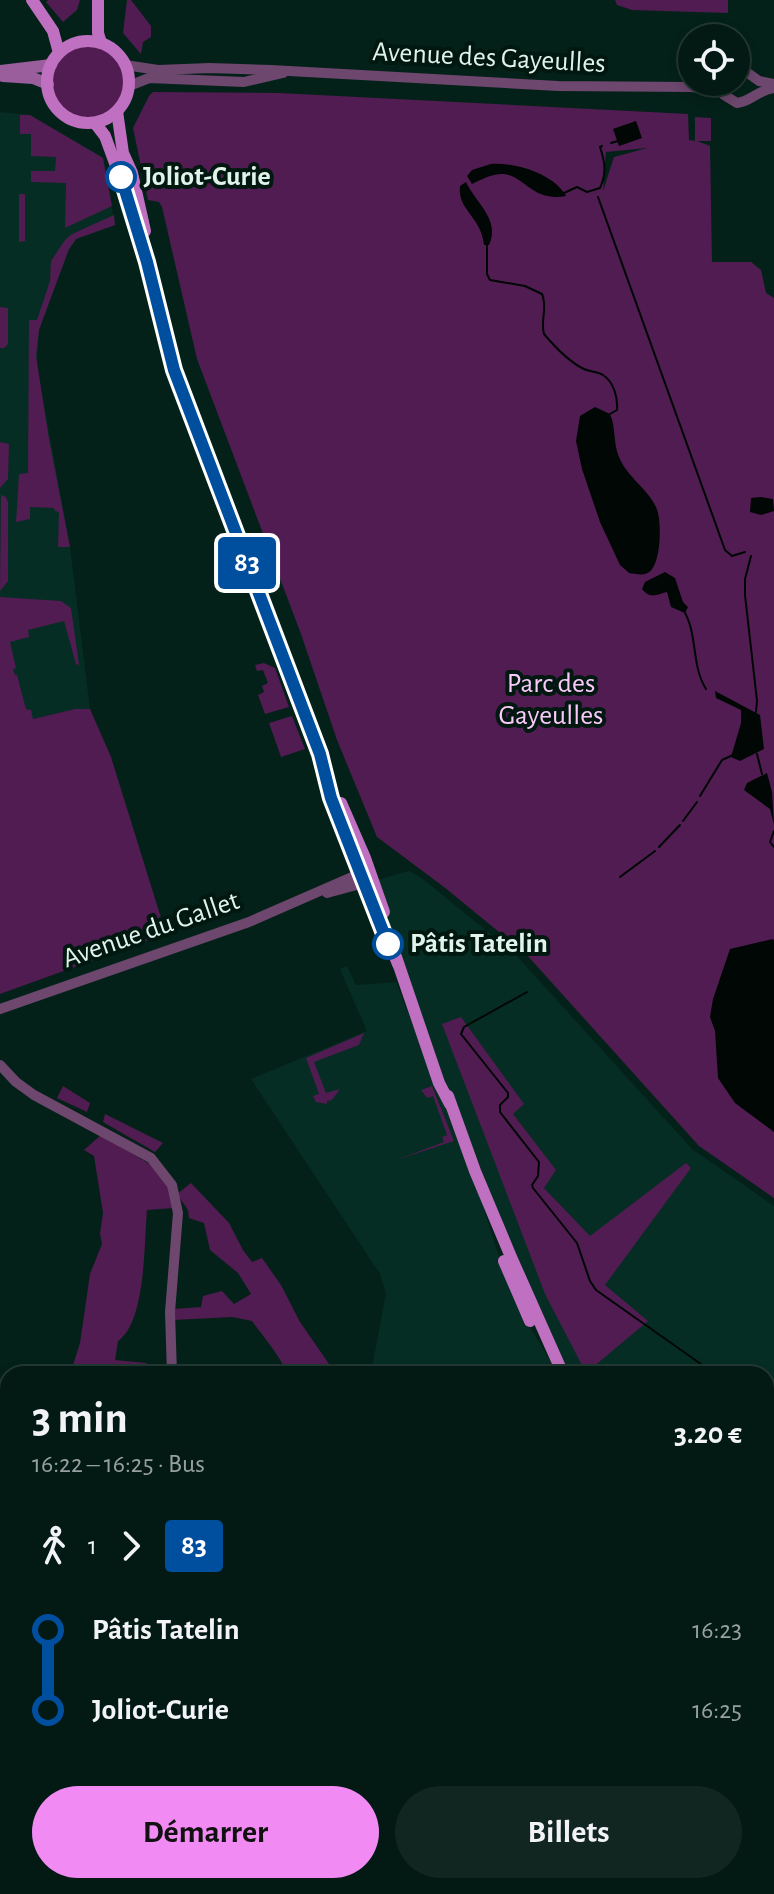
<!DOCTYPE html>
<html lang="fr">
<head>
<meta charset="utf-8">
<style>
  :root { --surface:#031913; --page:#112621; --text:#f1f3f6; --muted:#97a0a0; --line:#243833; --accent:#f28af3 }
  body { margin:0; font-family:"Alegreya Sans",sans-serif; background:var(--page); color:var(--text); height:100vh; display:flex; flex-direction:column; font-size:30px; white-space:nowrap }
  * { box-sizing:border-box; margin:0 }
  p { font-size:26px; color:var(--muted) }
  .icon { flex:none; width:44px; height:44px; fill:none; stroke:currentColor; stroke-width:2; stroke-linecap:round; stroke-linejoin:round }
  .map { position:relative; flex:1; overflow:hidden }
  .sheet { position:absolute; left:0px; top:1366px; width:774px; height:528px; display:flex; flex-direction:column; background:var(--surface); border-radius:24px 24px 0 0; box-shadow:0 4px 12px #0003,0 0 0 2px var(--line) }
  .sheet>* { flex:none }
  .badge { padding:0 16px; border-radius:6px; font-size:28px; line-height:52px }
  .controls { position:absolute; left:678px; top:24px; display:grid; gap:16px }
  .controls a { display:grid; place-items:center; width:72px; height:72px; border-radius:50%; background:var(--surface); box-shadow:0 4px 12px #0003,0 0 0 2px var(--line); font-size:40px }
  .map>.badge { position:absolute; translate:-50% -50%; box-shadow:0 0 0 4px #fff }
  .legs { display:flex; align-items:center; gap:12px; height:88px; padding:0 32px; font-size:26px }
  .legs p { margin-inline-start:auto }
  .headline { display:flex; align-items:center; justify-content:space-between; height:136px; padding:0 32px }
  h1 { font-size:44px; font-weight:700; line-height:60px }
  .primary-button { display:flex; gap:16px; margin-top:auto; padding:16px 32px }
  .primary-button a { flex:1; height:92px; border-radius:48px; background:var(--accent); color:#111; font-size:32px; font-weight:700; line-height:92px; text-align:center }
  .primary-button a+a { background:var(--page); color:var(--text) }
  ul { padding:0 32px; list-style:none }
  li { display:flex; align-items:center; gap:28px; height:80px; font-size:30px }
  li i { display:grid; place-items:center; width:12px; height:100%; margin:0 10px; background:currentColor }
  li i::after { content:''; width:20px; height:20px; margin:-10px; border:6px solid; border-radius:50%; background:var(--surface) }
  li p { margin-inline-start:auto }
  li:first-child i { background:linear-gradient(#0000 50%,currentColor 0) }
  li:last-child i { background:linear-gradient(currentColor 50%,#0000 0) }
  .map>svg:first-child { display:block }
</style>
</head>
<body>
<div class="map">
<svg width="774" height="1894" viewBox="0 0 774 1894">
  <rect width="100%" height="100%" fill="#042119"/>
  <g fill="#062d23">
    <polygon points="0,112 30,115 102,157 115,225 76,239 66,255 39,330 37,367 70,547 90,709 75,709 31,720 0,687"/>
    <polygon points="409,871 423,879 515,954 692,1149 774,1206 774,1569 766,1573 766,1374 563,1374 439,1070 373,881"/>
    <polygon points="347,966 356,985 396,982 478,1191 503,1269 528,1324 558,1374 371,1374 386,1293 380,1274 251,1079 367,1031 340,969"/>
    <polygon points="766,1641 774,1655 774,1737 766,1741"/>
    <polygon points="303,1886 454,1886 443,1894 307,1894"/>
  </g>
  <g fill="#501c51" fill-rule="evenodd">
    <polygon points="48,0 80,0 77,10 63,22 46,2"/>
    <polygon points="127,0 131,0 151,26 151,37 143,42 141,54 123,33"/>
    <polygon points="615,0 728,0 728,13 632,10 617,5"/>
    <circle cx="88" cy="82" r="37"/>
    <path d="M153,92L279,93L688,114L689,140L695,141V117L711,118V141H697L710,146L712,262H751L761,270L766,293L774,298V1198L699,1146L526,954L444,887L377,837L337,740L301,634L197,359L162,207L159,202L148,200L133,128L149,96ZM647,148L614,157L603,191L606,152Z"/>
    <polygon points="20,115 30,115 103,158 112,206 65,228 66,183 31,182 31,171 55,171 56,157 31,156 31,134 20,134"/>
    <polygon points="19,194 25,194 25,241 19,242"/>
    <polygon points="114,215 115,225 76,239 69,249 39,330 36,356 49,439 70,547 58,547 59,512 55,511 54,508 30,507 30,519 16,522 19,474 28,473 29,320 37,320 50,281 51,261 65,240 72,234"/>
    <polygon points="0,307 8,308 8,344 4,348 0,348"/>
    <polygon points="0,442 9,444 8,479 0,488"/>
    <polygon points="1,495 6,497 8,502 8,581 0,591"/>
    <polygon points="0,597 61,601 71,608 79,665 76,664 64,621 28,630 29,637 10,642 16,668 13,669 15,675 17,675 26,709 31,710 33,719 75,709 90,709 111,757 166,934 0,994"/>
    <polygon points="264,663 275,668 289,707 265,714 258,695 264,692 262,686 268,683 263,670 257,671 255,665"/>
    <polygon points="292,716 305,749 281,757 269,723"/>
    <polygon points="461,1017 524,1104 513,1114 556,1170 544,1188 590,1236 686,1163 691,1168 605,1285 648,1321 586,1373 545,1294 442,1024"/>
    <polygon points="364,1033 359,1045 314,1062 326,1093 340,1089 332,1100 327,1101 327,1104 316,1102 313,1096 319,1094 306,1058"/>
    <polygon points="63,1086 90,1103 87,1112 57,1098"/>
    <polygon points="432,1086 454,1141 396,1160 444,1142 442,1137 447,1135 433,1096 427,1098 421,1090"/>
    <polygon points="105,1114 163,1143 155,1152 103,1122"/>
    <path d="M101,1135L153,1166L167,1183L174,1208L147,1210C144,1243 146,1322 118,1341L115,1360L146,1363L153,1370L152,1373L80,1374V1367L73,1365L80,1343L90,1274L102,1244L100,1234L103,1213L94,1156L84,1150Z"/>
    <path d="M191,1183L229,1223L243,1250L252,1262L262,1258L281,1285L300,1322L336,1374H287C280,1355 264,1338 252,1321L232,1317L173,1320V1309L201,1307L203,1296L222,1291L234,1304L251,1294L238,1273L210,1250L204,1223L189,1218L188,1210L177,1194Z"/>
    <polygon points="766,1829 774,1854 774,1885 739,1894 646,1894 645,1886 766,1886"/>
    <polygon points="490,1886 526,1886 521,1894 479,1894"/>
  </g>
  <g fill="#000704">
    <polygon points="636,121 642,138 619,146 613,129"/>
    <path d="M491,164C515,162 554,174 566,196C532,202 526,177 504,174C493,173 482,179 472,184L467,176L472,170Z"/>
    <path d="M466,182C475,202 501,220 489,245H484C481,216 457,210 460,186Z"/>
    <path d="M595,407L610,414C616,427 613,443 619,457C627,477 647,488 656,507C662,519 661,558 652,569C647,577 637,574 629,573L620,565L600,522L582,469L576,441L580,416Z"/>
    <polygon points="761,497 773,499 774,511 761,515 750,512 751,498"/>
    <path d="M665,572L675,578L683,602L688,607L685,613L671,607L667,592C657,594 651,600 642,589L645,582Z"/>
    <polygon points="715,691 760,715 764,749 740,761 731,757 741,723 741,710 716,698"/>
    <polygon points="767,773 772,792 774,825 770,809 744,790 747,783"/>
    <polygon points="773,939 774,941 774,1132 735,1103 718,1078 715,1031 710,1017 713,999 730,949"/>
    <polygon points="0,1437 8,1441 8,1631 0,1626"/>
    <polygon points="526,1886 645,1886 646,1894 521,1894"/>
  </g>
  <g fill="none" stroke-linecap="round" stroke-linejoin="round">
    <g stroke="#000704" stroke-width="2">
      <polyline points="611,143 618,141"/>
      <path d="M564,193L577,187L587,192L600,188C607,173 605,162 600,147L602,146"/>
      <polyline points="598,197 725,550 732,556 745,552"/>
      <path d="M487,245V274L490,280L525,286L542,294C548,308 540,321 544,334C555,347 569,362 584,369C590,372 597,371 603,375C614,382 618,398 617,410L610,414"/>
      <polyline points="751,556 745,579 745,595 757,701 756,712"/>
      <path d="M684,611C698,635 691,665 706,689"/>
      <polyline points="757,754 762,774"/>
      <polyline points="700,796 722,760 733,755"/>
      <polyline points="683,821 697,802"/>
      <polyline points="774,831 770,842 774,847"/>
      <polyline points="659,847 680,825"/>
      <polyline points="620,877 655,851"/>
      <polyline points="527,992 464,1027 461,1034 508,1093 508,1097 500,1105 500,1112 539,1162 538,1176 532,1185 533,1188 577,1243 590,1281 596,1290 715,1374"/>
      <polyline points="766,1413 774,1419"/>
    </g>
    <g stroke="#6d476d" stroke-width="10">
      <polyline points="125,65 158,70 210,68 271,70 558,86 692,87 723,92"/>
      <polyline points="736,70 745,71 759,81 774,84"/>
      <path d="M723,82L724,95L737,103C750,102 758,90 774,88"/>
      <polyline points="129,86 149,78 244,82 283,73"/>
      <polyline points="327,893 364,883"/>
      <polyline points="0,1009 249,922 352,877 369,873"/>
      <polyline points="0,1065 16,1082 34,1095 151,1158 172,1185 178,1213 170,1312 172,1374"/>
      <polyline points="312,1886 317,1894"/>
    </g>
    <g stroke="#9b5e9c" stroke-width="12">
      <polyline points="0,71 51,65"/>
      <polyline points="3,76 33,78 48,84"/>
      <polyline points="454,1894 465,1886"/>
    </g>
    <g stroke="#bf70c0" stroke-width="12">
      <polyline points="32,0 53,31 59,53"/>
      <polyline points="98,0 98,33 101,43"/>
      <circle cx="88" cy="82" r="41"/>
      <polyline points="117,111 123,153 132,173 145,231"/>
      <polyline points="95,123 105,136 134,215 174,370 320,754 331,798 398,964"/>
      <polyline points="341,803 365,858 384,912"/>
      <polyline points="396,957 439,1083 450,1104"/>
      <polyline points="448,1096 475,1171 511,1257 563,1374"/>
      <polyline points="504,1261 530,1321"/>
      <polyline points="766,1803 774,1828"/>
    </g>
  </g>
  <g fill="none" stroke-linecap="round" stroke-linejoin="round">
    <defs>
      <polyline id="line-1" points="121,177 147,262 174,370 320,754 331,798 388,944"/>
    </defs>
    <use href="#line-1" stroke="#fff" stroke-width="18"/>
    <use href="#line-1" stroke="#004f9e" stroke-width="12"/>
  </g>
  <g fill="#fff" stroke="#004f9e" stroke-width="4">
    <circle cx="121" cy="177" r="14"/>
    <circle cx="388" cy="944" r="14"/>
  </g>
  <g text-anchor="middle" dominant-baseline="central" stroke-width="8" stroke-linejoin="round" paint-order="stroke">
    <g font-size="28" fill="#e2f3ec" stroke="#001810">
      <text transform="translate(489 58) rotate(3)">Avenue des Gayeulles</text>
      <text transform="translate(151 930) rotate(-19)">Avenue du Gallet</text>
    </g>
    <g font-size="28" font-weight="bold" fill="#e2f3ec" stroke="#001810" text-anchor="start">
      <text x="143" y="177">Joliot-Curie</text>
      <text x="410" y="944">Pâtis Tatelin</text>
    </g>
    <g font-size="28" fill="#fbcafa" stroke="#001810">
      <text x="551" y="684">Parc des<tspan x="551" dy="32">Gayeulles</tspan></text>
    </g>
  </g>
</svg>
<div class="controls">
<a><svg class="icon" aria-label="locate" viewBox="0 0 24 24"><circle cx="12" cy="12" r="6"/><path d="M12 2v4M12 18v4M2 12h4M18 12h4"/></svg></a>
</div>
<b class="badge" style="left:247px;top:563px;background:#004f9e;color:#fff">83</b>
<section class="sheet">
<div class="headline"><div><h1>3 min</h1><p>16:22 – 16:25 · Bus</p></div><b>3.20 €</b></div>
<div class="legs"><svg class="icon" aria-label="walk" viewBox="0 0 24 24"><circle cx="13" cy="4" r="2"/><path d="M13 8l-2 6 4 7M11 14l-3 7M7 12l3-4h3l4 4"/></svg>1<svg class="icon" aria-label="forward" viewBox="0 0 24 24"><path d="M9 5l7 7-7 7"/></svg><b class="badge" style="background:#004f9e;color:#fff">83</b></div>
<ul>
<li><i style="color:#004f9e"></i><b>Pâtis Tatelin</b><p>16:23</p></li>
<li><i style="color:#004f9e"></i><b>Joliot-Curie</b><p>16:25</p></li>
</ul>
<div class="primary-button"><a>Démarrer</a><a>Billets</a></div>
</section>
</div>
</body>
</html>
